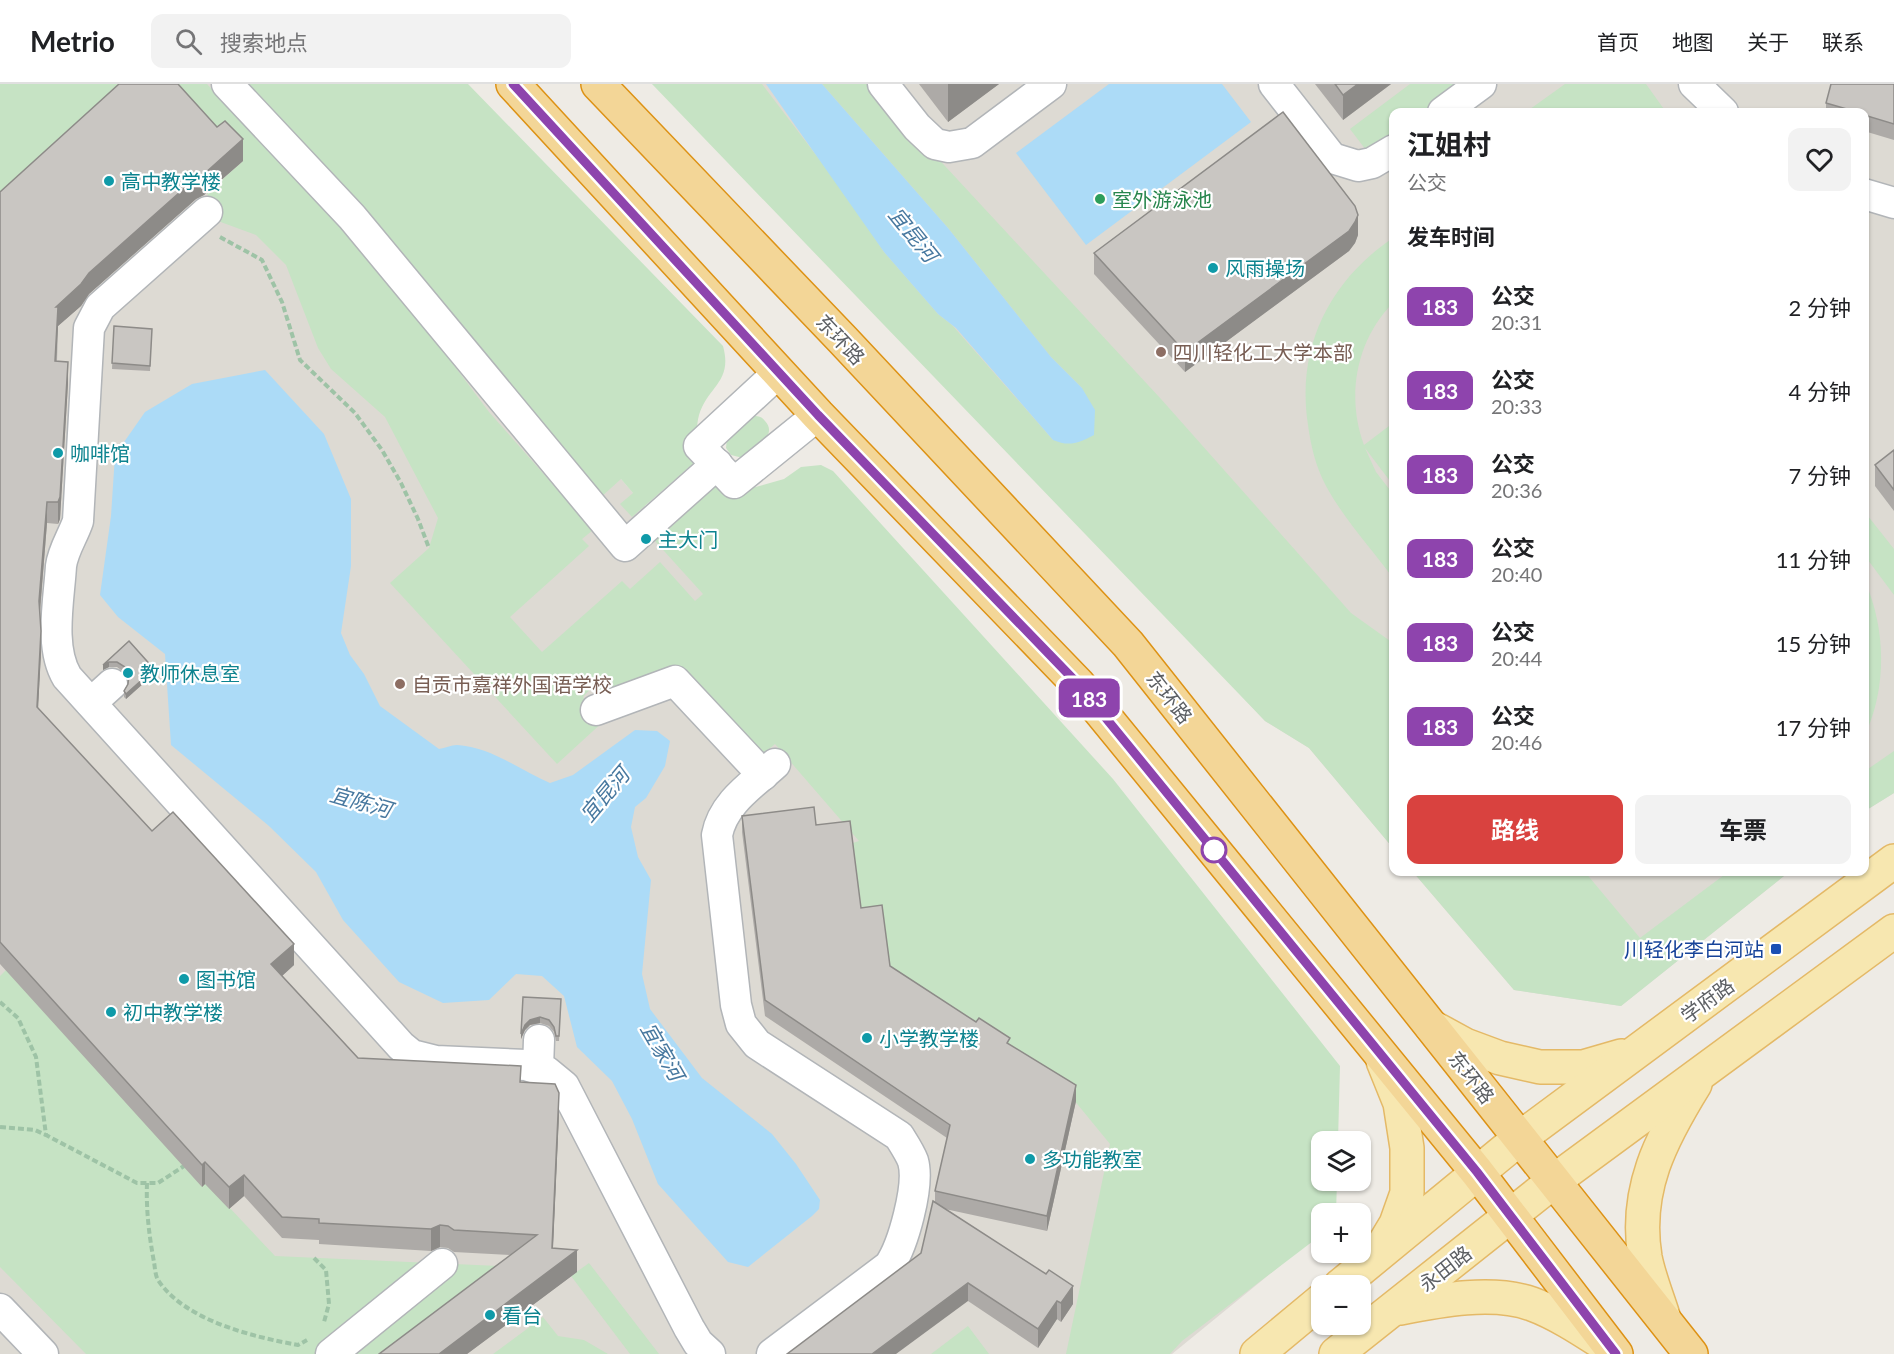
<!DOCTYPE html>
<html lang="zh">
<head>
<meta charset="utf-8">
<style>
  :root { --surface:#fff; --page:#f2f2f2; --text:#202124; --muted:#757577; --line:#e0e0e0; --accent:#d9423f }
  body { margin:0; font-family:Lato,"Noto Sans SC",sans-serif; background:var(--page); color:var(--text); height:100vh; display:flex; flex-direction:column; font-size:22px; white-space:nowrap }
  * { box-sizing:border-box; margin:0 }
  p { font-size:20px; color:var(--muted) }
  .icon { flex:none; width:33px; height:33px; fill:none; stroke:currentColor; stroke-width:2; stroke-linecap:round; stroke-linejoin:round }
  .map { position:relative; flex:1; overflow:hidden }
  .sheet { position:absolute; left:1389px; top:24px; width:480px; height:768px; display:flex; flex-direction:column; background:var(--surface); border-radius:12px; box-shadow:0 2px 4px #0004 }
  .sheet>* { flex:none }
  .badge { padding:0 12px; border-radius:9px; font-size:21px; line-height:39px }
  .buttons { position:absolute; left:1311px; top:1047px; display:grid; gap:12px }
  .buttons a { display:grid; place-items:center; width:60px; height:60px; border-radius:12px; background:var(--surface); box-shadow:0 2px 4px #0004; font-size:30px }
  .map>.badge { position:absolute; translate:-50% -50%; box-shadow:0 0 0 3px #fff }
  h2 { padding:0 18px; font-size:22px; line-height:54px }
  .round { display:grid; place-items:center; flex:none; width:63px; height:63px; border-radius:12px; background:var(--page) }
  .headline { display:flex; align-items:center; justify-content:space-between; height:102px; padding:0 18px }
  h1 { font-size:28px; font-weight:700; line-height:45px }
  .primary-button { display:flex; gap:12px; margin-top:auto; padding:12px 18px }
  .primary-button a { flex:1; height:69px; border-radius:12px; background:var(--accent); color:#fff; font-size:24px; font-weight:700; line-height:69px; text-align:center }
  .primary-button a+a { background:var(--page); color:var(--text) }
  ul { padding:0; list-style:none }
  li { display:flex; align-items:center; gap:18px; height:84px; padding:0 18px }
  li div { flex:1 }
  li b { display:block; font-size:22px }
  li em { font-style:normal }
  li .badge { min-width:66px; font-weight:700; text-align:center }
  header { display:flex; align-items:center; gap:36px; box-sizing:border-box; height:84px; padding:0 30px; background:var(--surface); border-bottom:2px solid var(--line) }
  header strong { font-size:28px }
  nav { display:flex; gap:33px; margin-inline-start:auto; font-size:21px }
  .search { width:420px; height:54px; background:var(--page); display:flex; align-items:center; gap:15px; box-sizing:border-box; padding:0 21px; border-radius:12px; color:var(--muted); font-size:22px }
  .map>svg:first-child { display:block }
</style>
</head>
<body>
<header>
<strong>Metrio</strong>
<div class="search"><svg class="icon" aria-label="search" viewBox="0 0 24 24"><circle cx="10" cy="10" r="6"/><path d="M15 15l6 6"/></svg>搜索地点</div>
<nav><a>首页</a><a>地图</a><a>关于</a><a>联系</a></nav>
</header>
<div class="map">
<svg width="1894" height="1270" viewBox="0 0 1894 1270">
  <rect width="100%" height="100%" fill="#eeebe5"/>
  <g fill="#dddad3">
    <polygon points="0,0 249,0 621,395 922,740 1281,1181 1172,1270 0,1270"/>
    <polygon points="674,0 1894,0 1894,709 1865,727 1864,28 1394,28 1393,764 1309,664 1265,637"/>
    <polygon points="1413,788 1789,788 1621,922 1514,906"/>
  </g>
  <g fill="#c6e3c4">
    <polygon points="0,0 138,0 0,130"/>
    <polygon points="158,0 207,0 345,148 420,236 489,328 593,446 582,455 589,462 510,533 542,568 622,497 630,505 660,478 695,517 703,510 655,457 722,396 752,404 784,395 801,383 821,381 833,387 1113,695 1340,982 1338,1057 1322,1058 1322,1096 1337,1097 1336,1129 1322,1130 1321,1151 1182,1257 1170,1270 1066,1270 1110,1060 1069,1010 890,898 863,837 853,759 859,757 775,660 756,676 675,585 606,613 594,601 583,613 605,636 557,680 390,499 429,464 438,434 385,333 331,285 318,264 286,181 256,151 218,137 207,109 243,77 225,59"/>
    <path d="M246,0H468L723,262C733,298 708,302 699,331C695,346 698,359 700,374L632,433L620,420L633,409L621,395L600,414Z"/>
    <polygon points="652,0 762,0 841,104 884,168 938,230 952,241 1053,356 1082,304 1051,273 948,144 822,0 869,0 1161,315 1351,529 1393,559 1393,764 1309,664 1265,637"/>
    <polygon points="1410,0 1463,0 1425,28 1394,28 1393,52 1369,70 1350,45"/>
    <polygon points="1565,0 1646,0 1666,28 1526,28"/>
    <path d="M1393,154V219C1356,256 1346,313 1364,361L1393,339V401L1365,364L1376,388L1393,410V494C1371,464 1344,435 1326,402C1316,383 1311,363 1308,341C1296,264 1329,197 1393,154Z"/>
    <path d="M752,332C758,332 761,332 765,337C779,352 753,365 743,374L731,371L726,364L727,354Z"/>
    <polygon points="1864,427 1894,465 1894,511 1865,472"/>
    <path d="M1865,497C1886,546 1887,603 1865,651Z"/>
    <polygon points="1894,667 1894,709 1865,727 1865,687"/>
    <polygon points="1413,788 1585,788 1640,854 1728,788 1789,788 1621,922 1514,906"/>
    <polygon points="6,886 275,1172 524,1183 405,1270 86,1270 0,1183 0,892"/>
    <polygon points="589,1179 659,1270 630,1270 571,1192"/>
    <polygon points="543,1233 558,1252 584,1256 608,1270 493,1270"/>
    <polygon points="968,1242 989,1270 931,1270"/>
  </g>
  <g fill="#acdbf7">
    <path d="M766,0H822L948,144L1051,273L1082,304L1095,326L1094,351C1079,359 1069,363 1053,356L956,244L938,230L884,168Z"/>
    <polygon points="1109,0 1222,0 1251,38 1086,161 1016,69"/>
    <path d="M265,286L324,350L351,415V482L341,549L350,571L364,590L380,622L439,665C445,664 451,661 457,661C491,663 520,686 550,699L573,691L635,646L657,647L670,657L665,682L646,714L635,723L631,743L638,773L651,796L642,890L650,925L702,994L772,1050L796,1080L820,1116L819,1125L812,1132L748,1183L728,1178L658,1100L632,1035L612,997L577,963L564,912L542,892L516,890L489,916L443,919L399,898L343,836L316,788L269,742L171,661L165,570L118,533L100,511L111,432L115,371L145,328L192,300Z"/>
  </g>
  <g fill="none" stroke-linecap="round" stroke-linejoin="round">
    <defs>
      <g id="minor">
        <polyline points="227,0 352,133 625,462 717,380"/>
        <polyline points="883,0 917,43 935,60 949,63 972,59 1051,0"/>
        <polyline points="1274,0 1332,74 1358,82 1372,79 1394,66"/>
        <polyline points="1694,0 1723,28"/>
        <polyline points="1443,28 1481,0"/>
        <polyline points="1864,110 1894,119"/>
        <path d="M207,128L100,223L89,244L78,437C73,452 63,466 61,482C59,516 49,563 67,593L401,962L412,971L436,977L526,981L547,988L564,1002L689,1244L698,1259L710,1270"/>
        <polyline points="779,288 699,362 734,399 818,331"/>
        <polyline points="91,619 112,600"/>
        <polyline points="596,626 675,597 763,691"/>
        <polyline points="538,984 539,956"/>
        <polyline points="0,1225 43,1270"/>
        <polyline points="331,1270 442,1180"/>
        <path d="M772,1270L889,1182C903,1162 920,1101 913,1077C910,1069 904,1060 899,1052L757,960L741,940L736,921L717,751C723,719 752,701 775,680"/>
      </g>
      <g id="major">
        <polyline points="1432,943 1465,961 1500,974 1540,983 1583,983 1621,972"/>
        <polyline points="1383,977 1400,1019 1407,1064 1407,1109 1396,1140 1384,1160"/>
        <polyline points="1340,1202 1520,1054 1894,777"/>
        <path d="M1400,1224C1440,1216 1493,1206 1532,1220C1559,1230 1584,1247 1609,1263"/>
        <path d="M1664,1235C1658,1215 1649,1194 1645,1173C1634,1106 1661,1055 1695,1000"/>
        <polyline points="1257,1270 1322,1216"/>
        <polyline points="1336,1270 1554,1097 1894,847"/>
      </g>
      <g id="highway">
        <polyline points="513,0 818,331 1078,600 1477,1088 1616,1270"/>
        <polyline points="598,0 843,256 1128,560 1691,1270"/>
      </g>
    </defs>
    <use href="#minor" stroke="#b2b5b8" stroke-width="33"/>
    <use href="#major" stroke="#e4b967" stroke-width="36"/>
    <use href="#highway" stroke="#dd9215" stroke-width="36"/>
    <g stroke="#9ec3a6" stroke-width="4" stroke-dasharray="6 3" stroke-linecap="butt">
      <polyline points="220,153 262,176 282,218 300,276 355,329 382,366 401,399 418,435 429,464"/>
      <polyline points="0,918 18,934 36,973 46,1051 137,1099 158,1099 184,1082"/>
      <polyline points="0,1043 35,1046 46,1051"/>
      <path d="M147,1099C146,1126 149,1151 154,1178C155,1183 155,1191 158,1196C185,1237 254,1253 298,1261L307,1256"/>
      <polyline points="314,1174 326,1186 329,1220 324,1238"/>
    </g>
    <use href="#minor" stroke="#fff" stroke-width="30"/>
    <use href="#major" stroke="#f7e7b0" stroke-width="33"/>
    <use href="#highway" stroke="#f3d697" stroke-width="33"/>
  </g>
  <g fill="#adaaa7">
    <polygon points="919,0 999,0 948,38"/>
    <polygon points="1315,0 1391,0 1343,36"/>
    <polygon points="1894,0 1894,56 1864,47 1864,28 1826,28 1826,19"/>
    <polygon points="243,77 204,111 196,115 89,210 81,222 58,242 57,277 68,299 60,435 58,440 47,439 40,529 41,569 38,624 152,747 294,881 282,892 358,974 521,999 559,1030 553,1164 577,1188 467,1270 379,1270 511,1171 454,1168 448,1164 440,1163 431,1167 319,1160 319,1156 282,1154 244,1112 229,1125 205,1100 202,1103 0,880 0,108"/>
    <polygon points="1358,151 1355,159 1349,167 1185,288 1094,190 1094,169"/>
    <polygon points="114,242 152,245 150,287 112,285"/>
    <polygon points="1894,366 1894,427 1875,402 1875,381"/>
    <polygon points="129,557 154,590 126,615 124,613 124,607 128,600 129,596 125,589 117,583 109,583 103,586 103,581"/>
    <polygon points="742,732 816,741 861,824 890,882 1010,961 1076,1017 1047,1147 945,1125 1073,1220 1061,1238 1057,1235 1038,1264 968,1217 921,1169 935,1119 935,1107 947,1054 765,932 742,748"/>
    <polygon points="523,913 561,915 559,957 556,957 554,948 549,942 540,939 530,941 525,946 521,955"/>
  </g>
  <g fill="#8d8b88">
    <polygon points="948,0 999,0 948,38"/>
    <polygon points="1358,0 1391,0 1343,36 1343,11"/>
    <polygon points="243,55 243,77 204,111 196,115 89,210 81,222 58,242 55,298 56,223 89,189 196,94"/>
    <polygon points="1358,131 1358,151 1355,159 1349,167 1185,288 1185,268"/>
    <polygon points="68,278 68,299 60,435 58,440 58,418"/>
    <polygon points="47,418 47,439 39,538 39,517"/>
    <polygon points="41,547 41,569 37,644 37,623"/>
    <polygon points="109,578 109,583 103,586 103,581"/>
    <polygon points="154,585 154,590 126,615 126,610"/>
    <polygon points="294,860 294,881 271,902 271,880"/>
    <polygon points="540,933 540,939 530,941 525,946 521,955 521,950 525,941 530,936"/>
    <polygon points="1076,1001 1076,1017 1047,1147 1047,1132"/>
    <polygon points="559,1009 559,1030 552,1185 577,1166 577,1188 467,1270 439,1270 552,1164"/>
    <polygon points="205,1078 205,1100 202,1103 202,1081"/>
    <polygon points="244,1091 244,1112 229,1125 229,1103"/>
    <polygon points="440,1141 440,1163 431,1167 431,1145"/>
    <polygon points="968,1199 968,1217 896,1270 872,1270"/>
    <polygon points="1073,1202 1073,1220 1061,1238 1061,1219"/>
    <polygon points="1057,1217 1057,1235 1038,1264 1038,1245"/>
  </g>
  <g fill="#c9c6c2" stroke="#8d8b88" stroke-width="1.5">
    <polygon points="119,0 178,0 217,43 225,37 243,55 204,90 196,94 89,189 81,200 56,223 58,223 55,277 68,278 60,413 58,418 47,418 39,517 41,547 37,623 152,747 173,728 294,860 271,880 358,974 521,982 520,998 555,1000 559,1009 552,1164 577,1166 439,1270 379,1270 537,1151 454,1146 448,1142 440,1141 431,1145 319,1139 319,1135 282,1133 244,1091 229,1103 205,1078 202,1081 0,858 0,108"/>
    <polygon points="1335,0 1358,0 1343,11"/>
    <polygon points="1831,0 1894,0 1894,40 1864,31 1864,28 1857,28 1826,19"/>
    <polygon points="1283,28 1355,122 1358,131 1355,138 1349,147 1185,268 1094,169"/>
    <polygon points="114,242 152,245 150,282 112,279"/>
    <polygon points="1894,366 1894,406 1875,381"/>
    <polygon points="129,557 154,585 126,610 124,607 128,600 129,591 125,583 117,578 109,578 103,581"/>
    <polygon points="814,723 816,741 850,737 861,824 882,821 890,882 976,938 979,934 1010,954 1007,959 1076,1001 1047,1132 935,1107 950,1041 765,916 742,732"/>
    <polygon points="523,913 561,915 559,952 556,952 554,943 549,936 540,933 530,936 525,941 521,950"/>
    <polygon points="933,1117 1046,1190 1049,1186 1073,1202 1061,1219 1057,1217 1038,1245 968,1199 872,1270 787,1270 921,1169"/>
  </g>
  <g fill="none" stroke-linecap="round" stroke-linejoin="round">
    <defs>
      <polyline id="line" points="513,0 818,331 1078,600 1477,1088 1616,1270"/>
    </defs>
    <use href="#line" stroke="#fff" stroke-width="14"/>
    <use href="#line" stroke="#8e44ad" stroke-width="9"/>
  </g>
  <g fill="#0f9aa8" stroke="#fff" stroke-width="2">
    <circle cx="109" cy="97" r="6"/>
    <circle cx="1213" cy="184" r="6"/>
    <circle cx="58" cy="369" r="6"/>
    <circle cx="646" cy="455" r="6"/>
    <circle cx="128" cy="589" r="6"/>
    <circle cx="184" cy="895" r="6"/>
    <circle cx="111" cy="928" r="6"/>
    <circle cx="867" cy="954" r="6"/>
    <circle cx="1030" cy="1075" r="6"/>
    <circle cx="490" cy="1231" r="6"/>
  </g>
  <circle fill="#2e9e5b" stroke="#fff" stroke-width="2" cx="1100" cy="115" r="6"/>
  <g fill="#8d6e63" stroke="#fff" stroke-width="2">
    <circle cx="1161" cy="268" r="6"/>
    <circle cx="400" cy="600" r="6"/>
  </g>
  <circle fill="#fff" stroke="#8e44ad" stroke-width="3" cx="1214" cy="766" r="12"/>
  <rect fill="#1a4fb4" stroke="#fff" stroke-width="2" x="1770" y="859" width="12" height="12" rx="3"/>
  <g text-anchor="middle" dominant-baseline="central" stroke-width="4.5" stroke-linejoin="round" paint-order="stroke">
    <g font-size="20" fill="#0d838f" stroke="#fff" text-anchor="start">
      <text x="121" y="97">高中教学楼</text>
      <text x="1225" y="184">风雨操场</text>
      <text x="70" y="369">咖啡馆</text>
      <text x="658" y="455">主大门</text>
      <text x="140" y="589">教师休息室</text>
      <text x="196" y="895">图书馆</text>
      <text x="123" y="928">初中教学楼</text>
      <text x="879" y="954">小学教学楼</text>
      <text x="1042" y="1075">多功能教室</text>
      <text x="502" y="1231">看台</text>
    </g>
    <g font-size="20" fill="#27864d" stroke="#fff" text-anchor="start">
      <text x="1112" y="115">室外游泳池</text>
    </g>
    <g font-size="20" fill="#5d6064" stroke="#fff">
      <text transform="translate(841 255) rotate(47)">东环路</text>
      <text transform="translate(1170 613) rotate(52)">东环路</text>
      <text transform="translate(1707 916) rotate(-36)">学府路</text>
      <text transform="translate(1472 993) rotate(52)">东环路</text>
      <text transform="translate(1445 1184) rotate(-38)">永田路</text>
    </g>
    <g font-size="20" fill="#785e54" stroke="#fff" text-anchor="start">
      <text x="1173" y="268">四川轻化工大学本部</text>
      <text x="412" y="600">自贡市嘉祥外国语学校</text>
    </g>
    <g font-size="20" fill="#164399" stroke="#fff" text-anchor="end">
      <text x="1764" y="865">川轻化李白河站</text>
    </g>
    <g font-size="21" font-style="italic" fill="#47789f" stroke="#fff">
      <text transform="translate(914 150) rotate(51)">宜昆河</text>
      <text transform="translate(604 710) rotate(-50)">宜昆河</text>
      <text transform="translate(361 717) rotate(16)">宜陈河</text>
      <text transform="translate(663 967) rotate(60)">宜家河</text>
    </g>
  </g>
</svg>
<div class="buttons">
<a><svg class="icon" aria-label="layers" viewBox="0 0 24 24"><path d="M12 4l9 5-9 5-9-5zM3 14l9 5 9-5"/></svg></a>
<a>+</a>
<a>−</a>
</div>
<b class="badge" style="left:1089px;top:614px;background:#8e44ad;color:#fff">183</b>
<section class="sheet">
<div class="headline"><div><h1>江姐村</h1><p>公交</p></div><a class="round"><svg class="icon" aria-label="heart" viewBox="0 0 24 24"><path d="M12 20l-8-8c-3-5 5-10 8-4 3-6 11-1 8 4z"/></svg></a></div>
<h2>发车时间</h2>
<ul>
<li><span class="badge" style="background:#8e44ad;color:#fff">183</span><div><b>公交</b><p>20:31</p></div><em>2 分钟</em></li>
<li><span class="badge" style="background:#8e44ad;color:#fff">183</span><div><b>公交</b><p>20:33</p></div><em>4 分钟</em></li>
<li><span class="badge" style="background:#8e44ad;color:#fff">183</span><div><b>公交</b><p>20:36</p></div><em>7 分钟</em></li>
<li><span class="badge" style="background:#8e44ad;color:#fff">183</span><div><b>公交</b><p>20:40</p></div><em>11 分钟</em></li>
<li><span class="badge" style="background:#8e44ad;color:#fff">183</span><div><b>公交</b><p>20:44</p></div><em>15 分钟</em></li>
<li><span class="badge" style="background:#8e44ad;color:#fff">183</span><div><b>公交</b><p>20:46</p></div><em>17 分钟</em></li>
</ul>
<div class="primary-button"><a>路线</a><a>车票</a></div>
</section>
</div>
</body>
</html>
